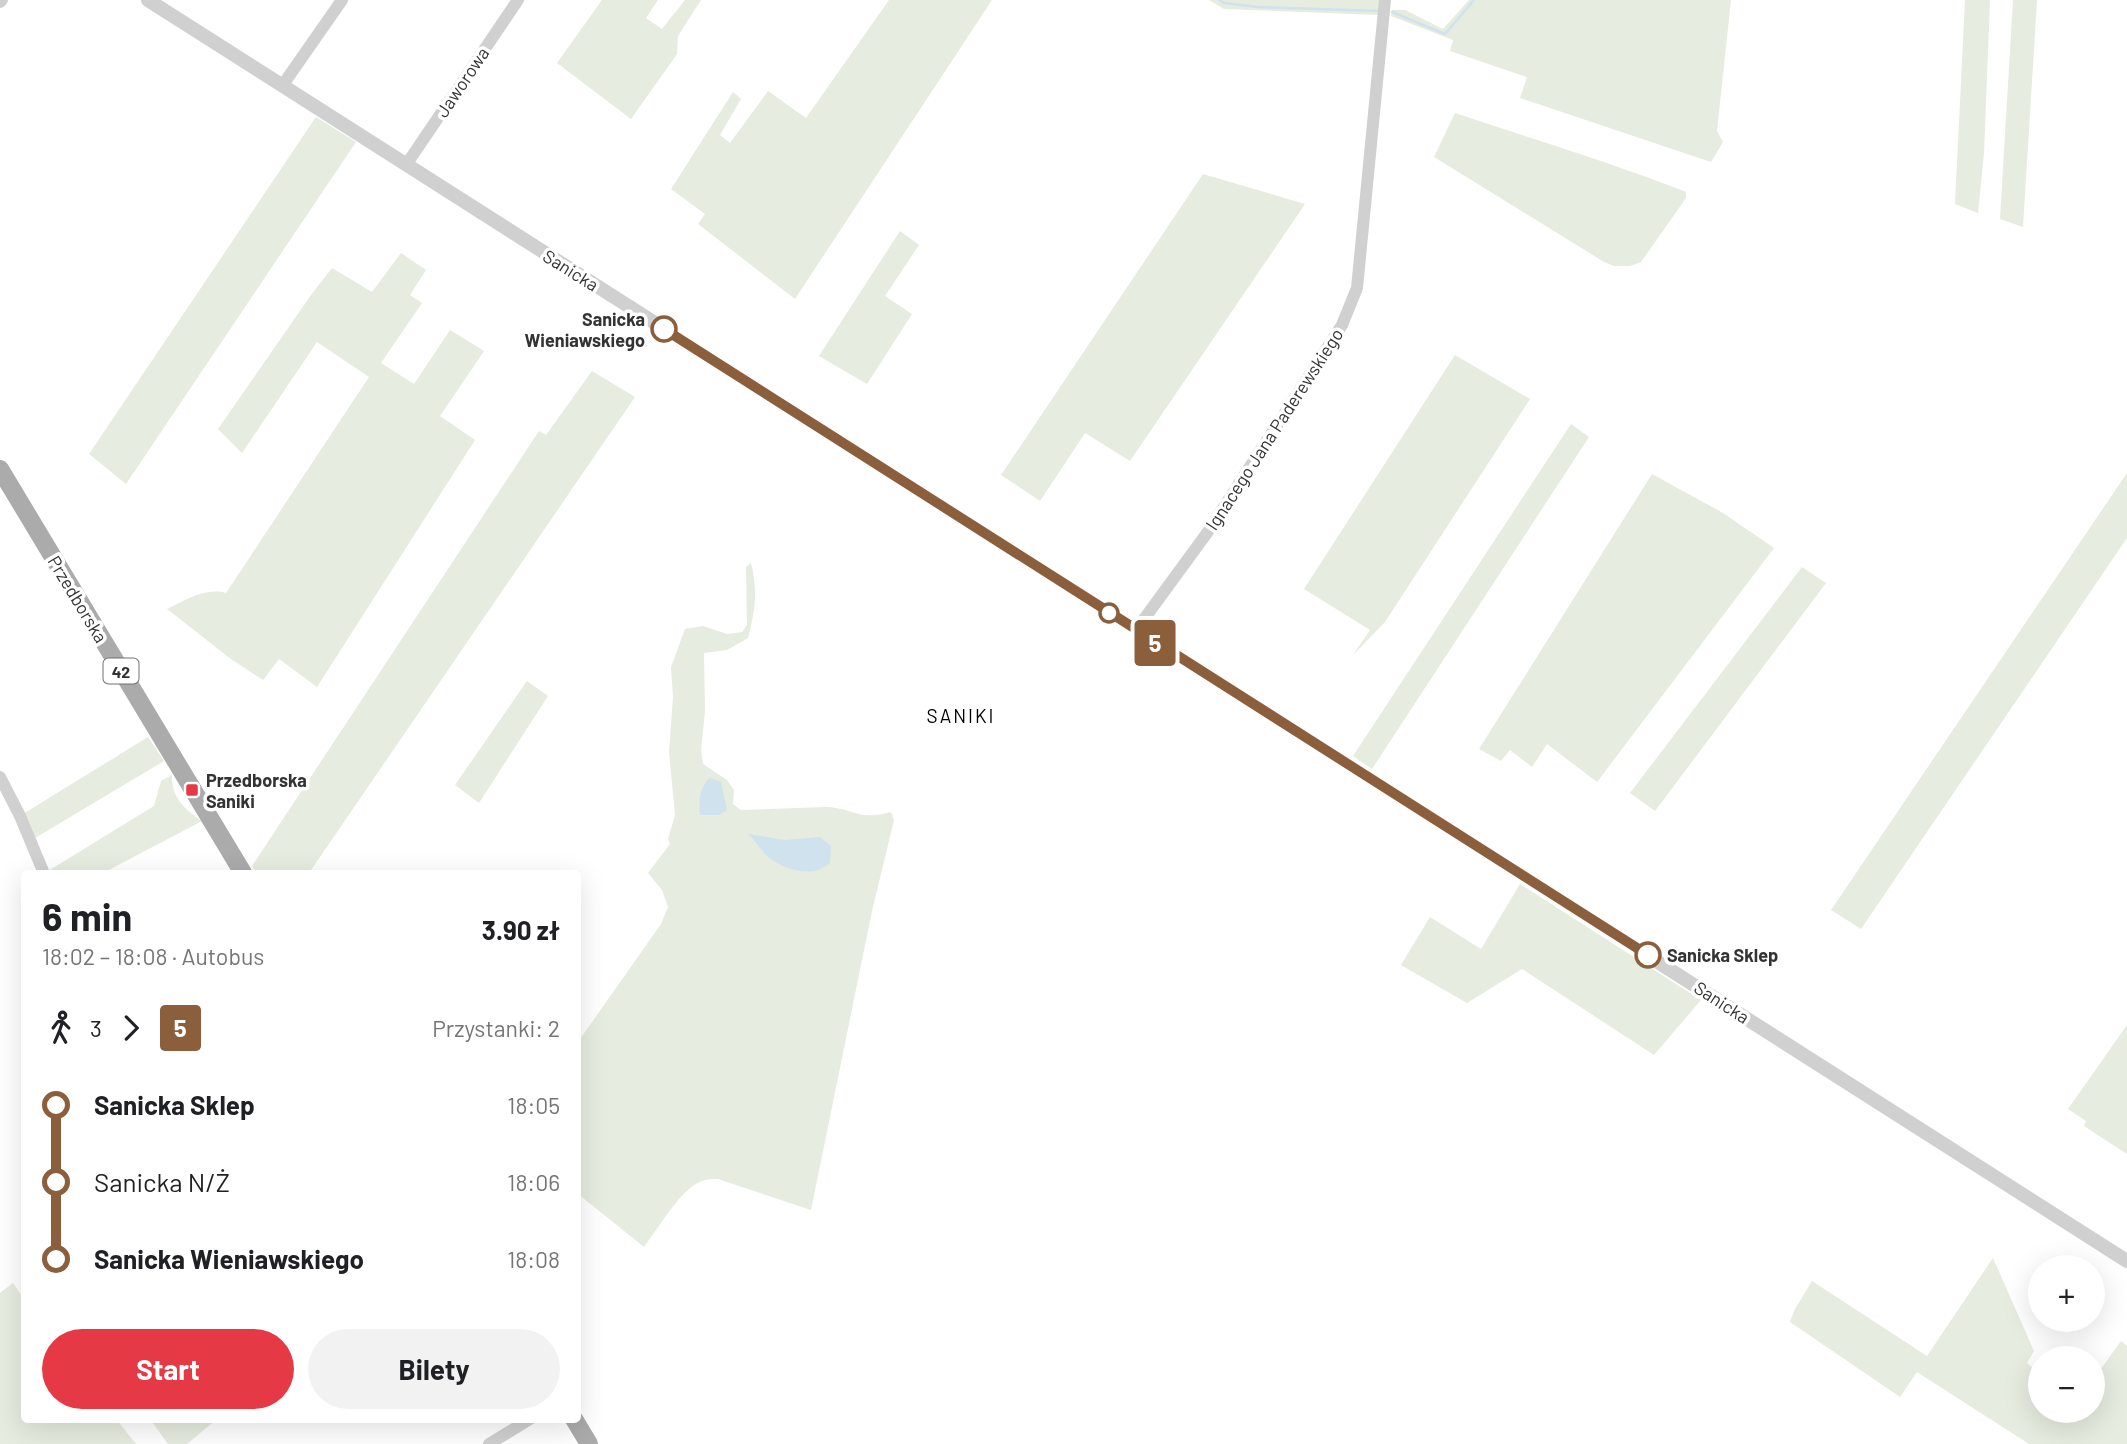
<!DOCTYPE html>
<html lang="pl">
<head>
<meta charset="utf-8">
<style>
  :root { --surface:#fff; --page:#f2f2f2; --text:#202124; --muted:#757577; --accent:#e63946 }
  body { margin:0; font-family:Barlow,sans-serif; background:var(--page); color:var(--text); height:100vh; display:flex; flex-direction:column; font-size:26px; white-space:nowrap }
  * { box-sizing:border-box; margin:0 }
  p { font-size:23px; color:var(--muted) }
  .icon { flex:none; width:38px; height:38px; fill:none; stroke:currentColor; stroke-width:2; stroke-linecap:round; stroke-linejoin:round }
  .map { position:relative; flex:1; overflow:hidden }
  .details { position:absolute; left:21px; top:870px; width:560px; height:553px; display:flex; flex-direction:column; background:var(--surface); border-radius:7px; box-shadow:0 7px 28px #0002 }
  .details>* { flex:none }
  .badge { padding:0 14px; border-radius:5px; font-size:24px; line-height:46px }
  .buttons { position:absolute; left:2028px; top:1255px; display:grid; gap:14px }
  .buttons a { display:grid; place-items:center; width:77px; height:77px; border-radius:50%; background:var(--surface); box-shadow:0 7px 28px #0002; font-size:35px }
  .map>.badge { position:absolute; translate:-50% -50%; box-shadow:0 0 0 4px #fff }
  .legs { display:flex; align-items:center; gap:10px; height:77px; padding:0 21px; font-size:23px }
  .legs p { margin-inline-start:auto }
  .overview { display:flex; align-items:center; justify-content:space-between; height:119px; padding:0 21px }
  h1 { font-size:38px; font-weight:700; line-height:52px }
  .primary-button { display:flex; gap:14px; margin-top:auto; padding:14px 21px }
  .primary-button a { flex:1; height:80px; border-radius:42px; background:var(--accent); color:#fff; font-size:28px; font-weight:700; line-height:80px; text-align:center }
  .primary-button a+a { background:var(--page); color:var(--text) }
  ul { padding:0 21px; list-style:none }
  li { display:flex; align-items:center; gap:24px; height:77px; font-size:26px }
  li i { display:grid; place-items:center; width:10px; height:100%; margin:0 9px; background:currentColor }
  li i::after { content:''; width:18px; height:18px; margin:-9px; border:5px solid; border-radius:50%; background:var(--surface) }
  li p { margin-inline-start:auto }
  li:first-child i { background:linear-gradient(#0000 50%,currentColor 0) }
  li:last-child i { background:linear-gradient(currentColor 50%,#0000 0) }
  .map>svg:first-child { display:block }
</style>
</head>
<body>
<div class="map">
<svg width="2127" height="1444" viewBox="0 0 2127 1444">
  <rect width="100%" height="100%" fill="#fff"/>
  <g fill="#e6ecdf">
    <polygon points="602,0 658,0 646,18 662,29 685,0 701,0 678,36 677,54 631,119 557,63"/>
    <polygon points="889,0 992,0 795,299 698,224 705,214 671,189 733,92 741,99 720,135 730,143 768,91 806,118"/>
    <polygon points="1209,0 1380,0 1379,15 1224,9"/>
    <polygon points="1469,0 1731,0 1717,131 1723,142 1711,162 1520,98 1527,77 1450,51 1453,40 1391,16 1392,10 1405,10 1443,29"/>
    <polygon points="1965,0 1990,0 1984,153 1978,213 1955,204"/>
    <polygon points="2013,0 2037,0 2023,227 2000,219"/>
    <path d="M1455,113C1532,139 1610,162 1686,192V198L1641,262L1630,266H1614L1604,262L1434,157Z"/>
    <polygon points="316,117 356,142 126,484 89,454"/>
    <polygon points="1203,174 1305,204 1130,461 1085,433 1040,501 1001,475"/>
    <polygon points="900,231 919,245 885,296 912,314 867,384 819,356"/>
    <path d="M401,253L426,270L410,295L422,303L381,363L414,384L450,330L484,351L440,416L475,440L317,687L279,659L263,680L231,659L167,609C185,600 206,587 226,593L369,377L317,342L242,453L218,429L311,295L332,268L372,292Z"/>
    <polygon points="1455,355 1530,399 1385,622 1353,655 1370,630 1304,589"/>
    <polygon points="592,371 635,397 309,873 257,873 252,866 539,431 546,435"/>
    <polygon points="1571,424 1589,437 1372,769 1353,756"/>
    <polygon points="2127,473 2127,538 1861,929 1831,910"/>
    <polygon points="1652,474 1723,513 1774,548 1597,782 1547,744 1532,767 1510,750 1501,761 1479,749"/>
    <path d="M751,563C758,589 755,612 748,638L727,650L704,653L705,712L701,750L703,764L727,780L734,790L733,804L741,810L827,807C856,809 858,821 891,812L894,820L872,911L811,1210L718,1179C713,1179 707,1179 702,1181C681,1188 658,1229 644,1247L578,1194V1042L661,924L668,907L662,890L648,873L670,844L668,839L675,815L669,752L673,697L671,667L685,629L703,626L727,634L742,632L747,625L746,567Z"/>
    <polygon points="1802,567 1826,583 1655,811 1630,793"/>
    <polygon points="527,681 548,696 479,803 455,785"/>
    <polygon points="148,737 164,761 35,838 23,814"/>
    <path d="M172,775C171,797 185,810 202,821L103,873H49L48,871L154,806L161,781Z"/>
    <polygon points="1520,884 1701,1000 1654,1055 1522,969 1467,1003 1401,965 1430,917 1481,949"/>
    <polygon points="2127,1025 2127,1154 2084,1126 2086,1121 2068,1109"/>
    <polygon points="1993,1258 2034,1351 2027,1363 2040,1374 2040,1410 2093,1410 2093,1376 2095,1377 2121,1341 2127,1346 2127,1444 2029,1444 1917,1372 1900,1397 1790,1322 1795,1309 1812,1281 1927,1356"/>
    <polygon points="13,1283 24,1299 24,1419 116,1419 136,1444 0,1444 0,1293"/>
    <polygon points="150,1419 217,1419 187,1444 168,1444"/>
  </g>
  <g fill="#cfe2ee">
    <path d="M710,778L721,782L727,810L719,815H700C698,803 700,785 710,778Z"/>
    <path d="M748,834L785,840L820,837L831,846L830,863C812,879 784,870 767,856C760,849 755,840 748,834Z"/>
  </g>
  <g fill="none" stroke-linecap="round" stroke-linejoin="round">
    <g stroke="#cfe2ee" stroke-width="2.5">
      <polyline points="1219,0 1224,3 1258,7 1381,11"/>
      <polyline points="1392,12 1445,34 1474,0"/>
    </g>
    <g stroke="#d0d0d0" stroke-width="12">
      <polyline points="0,2 2,0"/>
      <polyline points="282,86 342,0"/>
      <polyline points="406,165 518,0"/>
      <polyline points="1136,630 1207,533 1342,325 1357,288 1385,0"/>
      <polyline points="0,777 20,816 43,871"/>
      <polyline points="489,1444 530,1419"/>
    </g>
    <polyline stroke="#d0d0d0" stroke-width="14" points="148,0 2127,1261"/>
    <g stroke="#ababab" stroke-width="18">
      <polyline points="0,469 243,873"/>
      <polyline points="574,1419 589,1444"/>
    </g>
  </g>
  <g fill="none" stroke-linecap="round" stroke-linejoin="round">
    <defs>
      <polyline id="line-1" points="664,329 1648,955"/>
    </defs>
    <use href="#line-1" stroke="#fff" stroke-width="16"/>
    <use href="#line-1" stroke="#8b5e3c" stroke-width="10"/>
  </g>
  <g fill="#fff" stroke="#8b5e3c" stroke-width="3.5">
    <circle cx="664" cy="329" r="12"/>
    <circle cx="1109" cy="613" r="9"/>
    <circle cx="1648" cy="955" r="12"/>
  </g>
  <rect fill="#e63946" stroke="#fff" stroke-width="2.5" x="185" y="783" width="14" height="14" rx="3.5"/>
  <g text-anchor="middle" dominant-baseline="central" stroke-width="7" stroke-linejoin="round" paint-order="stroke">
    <rect fill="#fff" stroke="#707070" stroke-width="2" x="103.5" y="658.5" width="35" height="25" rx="5"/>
    <g font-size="16" font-weight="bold" fill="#333">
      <text x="121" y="671">42</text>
    </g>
    <g font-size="18" fill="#333" stroke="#fff">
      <text transform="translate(462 82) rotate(-56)">Jaworowa</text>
      <text transform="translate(571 270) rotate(32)">Sanicka</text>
      <text transform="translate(1274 429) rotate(-57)">Ignacego Jana Paderewskiego</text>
      <text transform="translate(78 599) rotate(59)">Przedborska</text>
      <text transform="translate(1722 1002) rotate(33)">Sanicka</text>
    </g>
    <g font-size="18" font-weight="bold" fill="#333" stroke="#fff" text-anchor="end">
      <text x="645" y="319">Sanicka<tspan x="645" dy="21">Wieniawskiego</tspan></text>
      <text x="1667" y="955" text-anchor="start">Sanicka Sklep</text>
    </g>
    <g font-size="18" font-weight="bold" fill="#333" stroke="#fff" text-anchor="start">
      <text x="206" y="780">Przedborska<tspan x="206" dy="21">Saniki</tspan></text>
    </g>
    <g font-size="19" letter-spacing="2" fill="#000" stroke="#fff">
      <text x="961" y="715">SANIKI</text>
    </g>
  </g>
</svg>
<div class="buttons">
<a>+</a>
<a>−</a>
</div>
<b class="badge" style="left:1155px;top:643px;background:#8b5e3c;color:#fff">5</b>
<section class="details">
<div class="overview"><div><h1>6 min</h1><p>18:02 – 18:08 · Autobus</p></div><b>3.90 zł</b></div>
<div class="legs"><svg class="icon" aria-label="walk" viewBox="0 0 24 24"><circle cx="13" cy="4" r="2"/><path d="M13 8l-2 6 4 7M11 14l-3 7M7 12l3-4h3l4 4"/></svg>3<svg class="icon" aria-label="forward" viewBox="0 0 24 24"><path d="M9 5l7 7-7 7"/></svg><b class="badge" style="background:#8b5e3c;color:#fff">5</b><p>Przystanki: 2</p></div>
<ul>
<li><i style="color:#8b5e3c"></i><b>Sanicka Sklep</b><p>18:05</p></li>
<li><i style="color:#8b5e3c"></i><span>Sanicka N/Ż</span><p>18:06</p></li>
<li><i style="color:#8b5e3c"></i><b>Sanicka Wieniawskiego</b><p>18:08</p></li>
</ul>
<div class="primary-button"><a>Start</a><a>Bilety</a></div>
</section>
</div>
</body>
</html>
